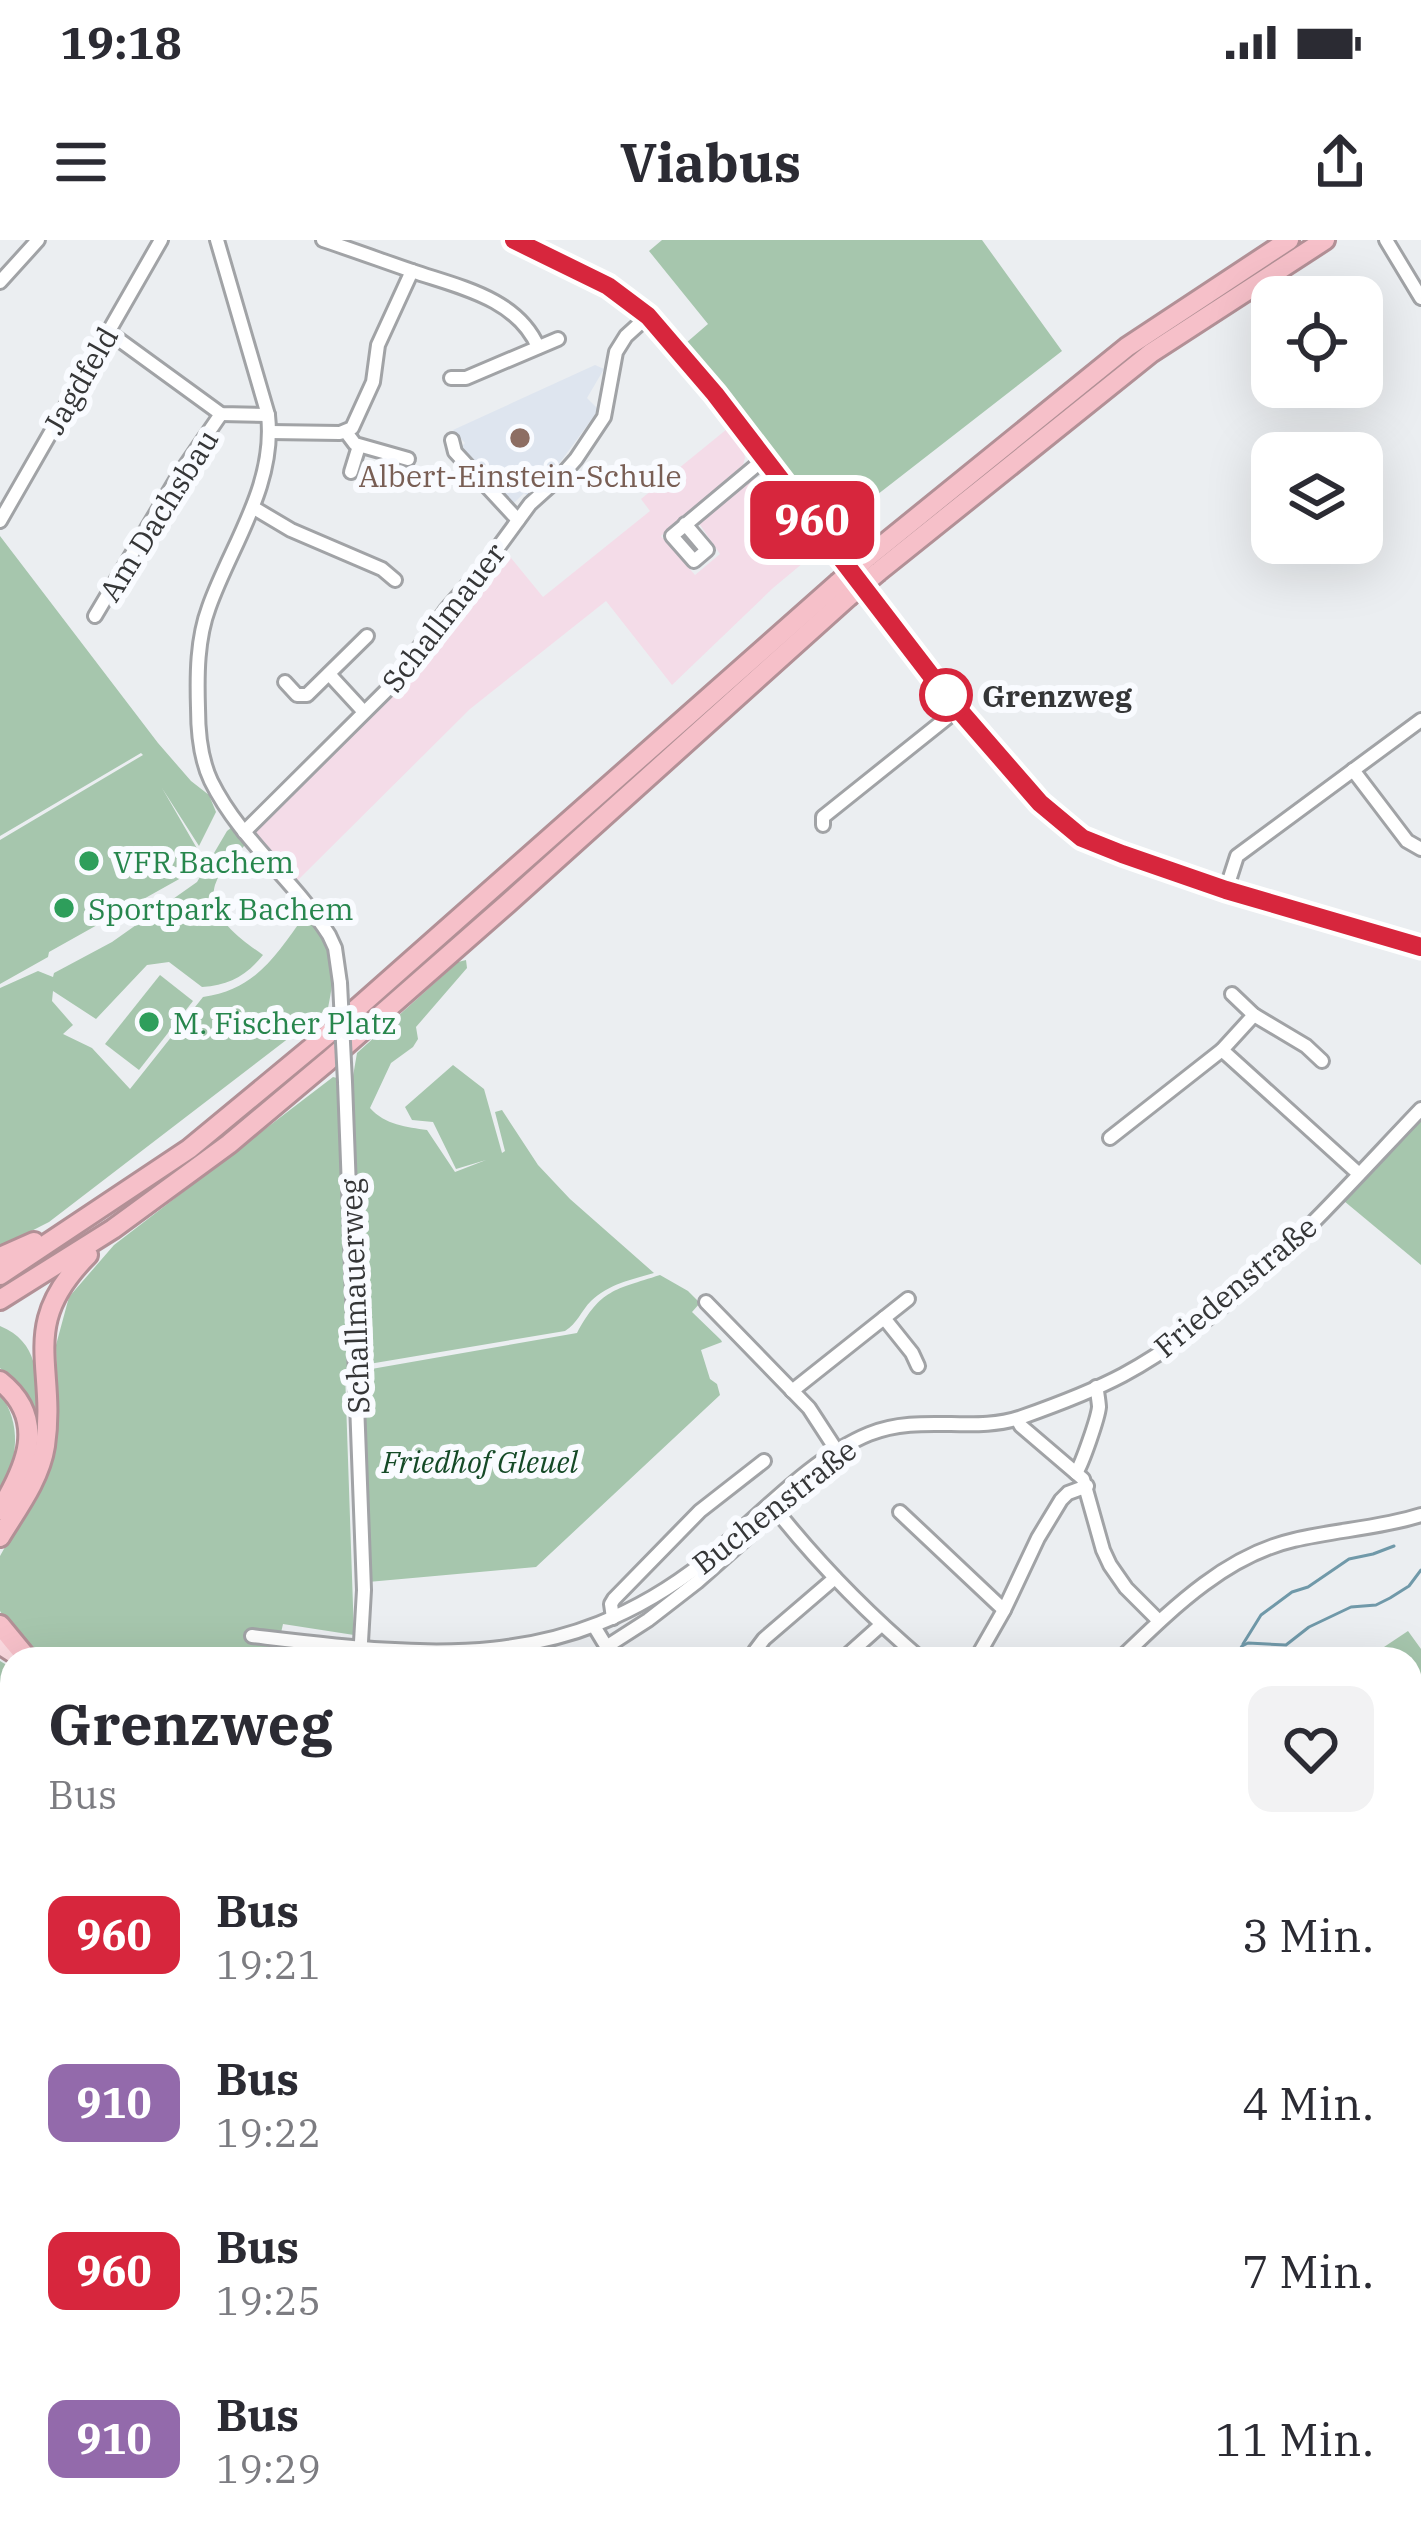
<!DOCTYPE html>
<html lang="de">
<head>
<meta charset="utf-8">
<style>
  :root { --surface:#fff; --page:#f2f2f3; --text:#2b2b33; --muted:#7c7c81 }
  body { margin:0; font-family:"IBM Plex Serif",serif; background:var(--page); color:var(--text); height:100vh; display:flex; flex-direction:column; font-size:45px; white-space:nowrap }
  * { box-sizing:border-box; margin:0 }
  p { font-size:39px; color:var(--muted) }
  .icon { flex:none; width:66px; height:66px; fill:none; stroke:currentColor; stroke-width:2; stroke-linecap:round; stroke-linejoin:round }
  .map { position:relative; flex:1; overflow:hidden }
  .side { position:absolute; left:0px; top:1407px; width:1422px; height:900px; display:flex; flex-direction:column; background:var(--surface); border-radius:36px 36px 0 0; box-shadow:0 12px 48px #0002 }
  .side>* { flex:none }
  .badge { padding:0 24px; border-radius:18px; font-size:42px; line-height:78px }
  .buttons { position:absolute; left:1251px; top:36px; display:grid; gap:24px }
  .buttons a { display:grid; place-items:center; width:132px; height:132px; border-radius:24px; background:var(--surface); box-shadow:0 12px 48px #0002; font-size:60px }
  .map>.badge { position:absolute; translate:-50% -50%; box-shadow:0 0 0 6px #fff }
  .round { display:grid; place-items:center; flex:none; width:126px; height:126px; border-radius:24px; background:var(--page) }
  .headline { display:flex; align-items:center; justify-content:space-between; height:204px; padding:0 48px }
  h1 { font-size:57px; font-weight:700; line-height:90px }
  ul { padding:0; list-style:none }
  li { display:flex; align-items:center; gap:36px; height:168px; padding:0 48px }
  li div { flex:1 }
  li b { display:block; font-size:45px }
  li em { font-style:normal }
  li .badge { min-width:132px; font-weight:700; text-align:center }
  .status { display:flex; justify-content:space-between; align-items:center; height:84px; padding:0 60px; background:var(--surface); direction:ltr }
  .status svg { height:33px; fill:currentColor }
  header { display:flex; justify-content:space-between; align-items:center; height:156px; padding:0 48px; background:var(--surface); font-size:54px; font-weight:700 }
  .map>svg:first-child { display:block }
</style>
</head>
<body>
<div class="status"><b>19:18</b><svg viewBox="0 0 49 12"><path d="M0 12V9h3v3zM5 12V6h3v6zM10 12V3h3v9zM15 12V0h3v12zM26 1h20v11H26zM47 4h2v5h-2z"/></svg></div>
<header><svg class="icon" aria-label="menu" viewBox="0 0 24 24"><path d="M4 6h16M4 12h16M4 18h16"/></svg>Viabus<svg class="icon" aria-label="share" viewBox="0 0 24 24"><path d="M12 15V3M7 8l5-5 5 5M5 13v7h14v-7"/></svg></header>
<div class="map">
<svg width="1421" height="2307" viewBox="0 0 1421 2307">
  <rect width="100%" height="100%" fill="#ebeef1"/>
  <polygon fill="#f4dce8" points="727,189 743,208 745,218 743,225 661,296 695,335 720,314 698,282 748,240 759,238 769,242 821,308 773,348 672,445 606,361 470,469 295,643 253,591 407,434 450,372 503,308 543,357 650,271 641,259"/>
  <polygon fill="#dee5ef" points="595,125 604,129 587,158 599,170 596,180 592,179 550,236 552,239 530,258 524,253 511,266 459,209 465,203 453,190"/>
  <g fill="#a6c6ad">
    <polygon points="662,0 982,0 1062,111 828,293 686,103 708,84 649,11"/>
    <polygon points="0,296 158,503 191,541 209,555 216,572 199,606 162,548 206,624 49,712 48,717 0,744 0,600 143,515 141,513 0,596"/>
    <path d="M232,587L246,604C235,616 220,629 215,645C206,676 242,700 263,715C246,736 229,745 202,747L169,722L147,725L96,779L53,751L52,761L73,785L63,794L92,808L130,849L203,757C256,750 276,715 305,675C334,708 337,725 328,768L49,982L0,1007V748L38,731L53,737L54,733L112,702L197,642L227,591Z"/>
    <path d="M466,720L467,728L416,787L418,799L413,807L391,823L370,868C385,885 407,887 427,890L455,932L486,920L456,929L433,882L412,880L405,867L453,825L484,849L502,913L505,911L495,872L502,870L538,925L570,959L654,1033C630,1040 609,1044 591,1061C581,1071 577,1084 565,1091L363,1125L352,888V842L357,813L458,722Z"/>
    <polygon points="160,735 193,761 139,830 105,804"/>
    <polygon points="333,837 337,838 339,847 355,1129 345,1132 354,1395 283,1384 275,1419 41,1419 33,1414 10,1387 0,1371 0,1316 49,1229 58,1192 56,1105 69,1057 114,1005"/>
    <polygon points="1421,879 1421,1025 1344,961"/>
    <path d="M660,1035L688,1051L700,1063L692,1072L721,1100L722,1102L701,1110L710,1139L717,1144L720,1155L536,1327L368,1342L360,1131L577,1093C601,1049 614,1050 660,1035Z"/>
    <path d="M0,1086C39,1102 37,1136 39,1173L31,1168L25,1154L0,1128Z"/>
    <path d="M0,1154C22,1183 18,1221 0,1253Z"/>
    <polygon points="1408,1391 1421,1409 1421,1579 1410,1576 1410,1419 1374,1419 1381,1409"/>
    <polygon points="0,1421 12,1428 12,1770 0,1784"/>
    <polygon points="1421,1582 1421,1789 1410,1779 1410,1592"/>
    <polygon points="12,1895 12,2295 64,2295 53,2307 0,2307 0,1903"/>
    <polygon points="1421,2141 1421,2307 776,2307 796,2301 793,2295 1410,2295 1410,2143"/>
  </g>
  <polygon fill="#7099a9" points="12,1779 12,1888 0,1896 0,1790"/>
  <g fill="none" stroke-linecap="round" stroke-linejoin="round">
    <g stroke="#7099a9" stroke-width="3">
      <polyline points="1243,1404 1261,1375 1292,1352 1308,1347 1349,1319 1373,1314 1394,1306"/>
      <polyline points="1234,1419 1242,1406 1248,1403 1286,1405 1309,1387 1351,1367 1376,1365 1390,1358 1409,1346 1421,1330"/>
      <polyline points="1410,2150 1421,2148"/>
      <polyline points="822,2297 829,2295"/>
      <polyline points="784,2307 807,2301"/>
    </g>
    <defs>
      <g id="minor">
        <path d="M217,0L268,175C276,245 231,305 209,367C197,399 197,435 198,468C198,491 201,520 211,541C240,600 294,640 329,695L335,708L340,743"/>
        <path d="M323,0C353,10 383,21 412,31C459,47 517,58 538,107"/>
        <polyline points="514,0 608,46 648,76 715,154 946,455 1040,563 1082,598 1122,614 1226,650 1421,707"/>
        <polyline points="1386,0 1421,58"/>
        <polyline points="0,42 38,0"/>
        <polyline points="107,91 221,174 268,175"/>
        <polyline points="451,138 466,138 558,99"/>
        <polyline points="270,192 340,193 352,188 373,142 378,105 412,31"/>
        <polyline points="346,192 355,204 408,219"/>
        <polyline points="452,200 455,212 518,280"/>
        <polyline points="351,232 359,206"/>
        <polyline points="254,268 291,290 382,329 395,340"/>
        <polyline points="0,281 161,0"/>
        <polyline points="685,284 707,310 694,321 672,296 764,219"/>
        <polyline points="95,376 179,235 221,174"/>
        <polyline points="329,434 364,472"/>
        <polyline points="285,442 297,455 307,455 367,396"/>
        <polyline points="1353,530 1407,601 1421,609"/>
        <polyline points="823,585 823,577 958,469"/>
        <polyline points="244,592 394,443 446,370 486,324 530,264 560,237 576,219 604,177 616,112 626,96 648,76"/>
        <polyline points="1226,650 1237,616 1421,480"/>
        <polyline points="1232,754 1254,775 1306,806 1322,821"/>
        <polyline points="1222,810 1359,934"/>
        <polyline points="345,842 364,1350 360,1419"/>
        <polyline points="1110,898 1222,810 1254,775"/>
        <polyline points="706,1062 809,1168 837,1211"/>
        <polyline points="884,1078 912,1113 918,1126"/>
        <polyline points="792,1151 908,1059"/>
        <polyline points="1017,1179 1021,1186 1083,1239 1103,1310 1110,1325 1126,1348 1159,1381"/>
        <path d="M1076,1233C1082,1224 1098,1178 1099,1167C1099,1165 1097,1149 1096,1147"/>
        <path d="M772,1265C816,1321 867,1373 921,1419"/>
        <polyline points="900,1272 1004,1370"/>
        <polyline points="613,1378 611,1364 614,1359 700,1271 764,1221"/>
        <polyline points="594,1386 614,1419"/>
        <path d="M252,1396C422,1416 559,1436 704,1322C754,1282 810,1218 869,1194C920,1173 975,1194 1022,1177C1056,1165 1091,1152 1123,1135C1236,1074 1333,961 1421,869"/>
        <polyline points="606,1407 648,1380 697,1342 777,1271"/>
        <polyline points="755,1411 764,1399 835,1338"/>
        <polyline points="843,1419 881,1385"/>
        <polyline points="976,1419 1004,1370 1038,1298 1061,1260 1068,1253 1087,1246"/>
        <path d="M1120,1419C1170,1371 1224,1316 1294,1300C1336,1290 1380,1288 1421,1275"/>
      </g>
      <g id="major">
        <polyline points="0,1406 20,1419"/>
        <polyline points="183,2307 195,2295"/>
      </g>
      <g id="highway">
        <polyline points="868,317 1127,107 1289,0"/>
        <polyline points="878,332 1151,113 1325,0"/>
        <polyline points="0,1017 34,1002"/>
        <polyline points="0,1035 189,909 328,794 838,343"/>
        <polyline points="0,1060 113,989 229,904 328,821 507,664 848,357"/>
        <path d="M0,1141C48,1179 26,1227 0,1270"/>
        <path d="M0,1297C17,1269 40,1239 45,1206C57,1124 17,1086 88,1015"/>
        <polyline points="0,1385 28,1419"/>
      </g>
    </defs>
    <use href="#minor" stroke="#a1a3a6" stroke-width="18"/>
    <use href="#major" stroke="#b29096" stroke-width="21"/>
    <use href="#highway" stroke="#b29096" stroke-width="24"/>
    <use href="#minor" stroke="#fff" stroke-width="12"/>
    <use href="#major" stroke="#fad9df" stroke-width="15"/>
    <use href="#highway" stroke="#f6c0c9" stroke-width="18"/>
    <defs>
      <polyline id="minor-bridge" points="340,743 345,842"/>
      <g id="highway-bridge">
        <polyline points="838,343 868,317"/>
        <polyline points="848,357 878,332"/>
      </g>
    </defs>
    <use href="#minor-bridge" stroke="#a1a3a6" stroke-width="18" stroke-linecap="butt"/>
    <use href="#highway-bridge" stroke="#b29096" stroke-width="24" stroke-linecap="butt"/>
    <use href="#minor-bridge" stroke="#fff" stroke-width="12"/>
    <use href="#highway-bridge" stroke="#f6c0c9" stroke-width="18"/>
  </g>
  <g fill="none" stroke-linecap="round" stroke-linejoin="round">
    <defs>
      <polyline id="line" points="514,0 608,46 648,76 715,154 946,455 1040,563 1082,598 1122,614 1226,650 1421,707"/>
    </defs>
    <use href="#line" stroke="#fff" stroke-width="27"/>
    <use href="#line" stroke="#d7263d" stroke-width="18"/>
  </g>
  <circle fill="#8d6e63" stroke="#f9fbff" stroke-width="4.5" cx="520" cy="198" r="12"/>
  <circle fill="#fff" stroke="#d7263d" stroke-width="6" cx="946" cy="455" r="24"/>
  <g fill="#2e9e5b" stroke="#f9fbff" stroke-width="4.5">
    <circle cx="89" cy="621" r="12"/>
    <circle cx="64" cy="668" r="12"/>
    <circle cx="149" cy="782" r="12"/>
  </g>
  <g text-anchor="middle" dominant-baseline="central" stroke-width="12" stroke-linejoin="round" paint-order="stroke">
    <g font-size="30" fill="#353637" stroke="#f9fbff">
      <text transform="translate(80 140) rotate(-60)">Jagdfeld</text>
      <text transform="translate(158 275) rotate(-58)">Am Dachsbau</text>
      <text transform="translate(443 377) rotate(-52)">Schallmauer</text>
      <text transform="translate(1235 1046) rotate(-40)">Friedenstraße</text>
      <text transform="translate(354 1056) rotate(-92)">Schallmauerweg</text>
      <text transform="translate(774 1266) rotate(-38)">Buchenstraße</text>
    </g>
    <g font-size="30" fill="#785e54" stroke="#f9fbff">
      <text x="520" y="235">Albert-Einstein-Schule</text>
    </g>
    <g font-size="30" font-weight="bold" fill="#353637" stroke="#f9fbff" text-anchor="start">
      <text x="982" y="455">Grenzweg</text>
    </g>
    <g font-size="30" fill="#27864d" stroke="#f9fbff" text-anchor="start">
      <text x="113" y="621">VFR Bachem</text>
      <text x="88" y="668">Sportpark Bachem</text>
      <text x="173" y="782">M. Fischer Platz</text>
    </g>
    <g font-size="30" font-style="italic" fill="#154a27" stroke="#f9fbff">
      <text x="480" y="1221">Friedhof Gleuel</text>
    </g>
  </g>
</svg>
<div class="buttons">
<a><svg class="icon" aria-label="locate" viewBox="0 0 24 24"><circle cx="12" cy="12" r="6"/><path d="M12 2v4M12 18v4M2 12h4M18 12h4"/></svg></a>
<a><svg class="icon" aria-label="layers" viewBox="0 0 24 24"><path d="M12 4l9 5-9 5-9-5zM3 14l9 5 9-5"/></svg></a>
</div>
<b class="badge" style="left:812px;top:280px;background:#d7263d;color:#fff">960</b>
<section class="side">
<div class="headline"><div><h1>Grenzweg</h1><p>Bus</p></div><a class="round"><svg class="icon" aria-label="heart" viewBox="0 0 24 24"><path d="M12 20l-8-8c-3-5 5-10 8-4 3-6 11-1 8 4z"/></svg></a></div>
<ul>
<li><span class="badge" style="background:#d7263d;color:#fff">960</span><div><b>Bus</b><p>19:21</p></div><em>3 Min.</em></li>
<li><span class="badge" style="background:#936aab;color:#fff">910</span><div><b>Bus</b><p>19:22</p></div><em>4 Min.</em></li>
<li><span class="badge" style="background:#d7263d;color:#fff">960</span><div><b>Bus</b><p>19:25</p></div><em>7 Min.</em></li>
<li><span class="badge" style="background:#936aab;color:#fff">910</span><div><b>Bus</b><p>19:29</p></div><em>11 Min.</em></li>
</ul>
</section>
</div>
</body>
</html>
